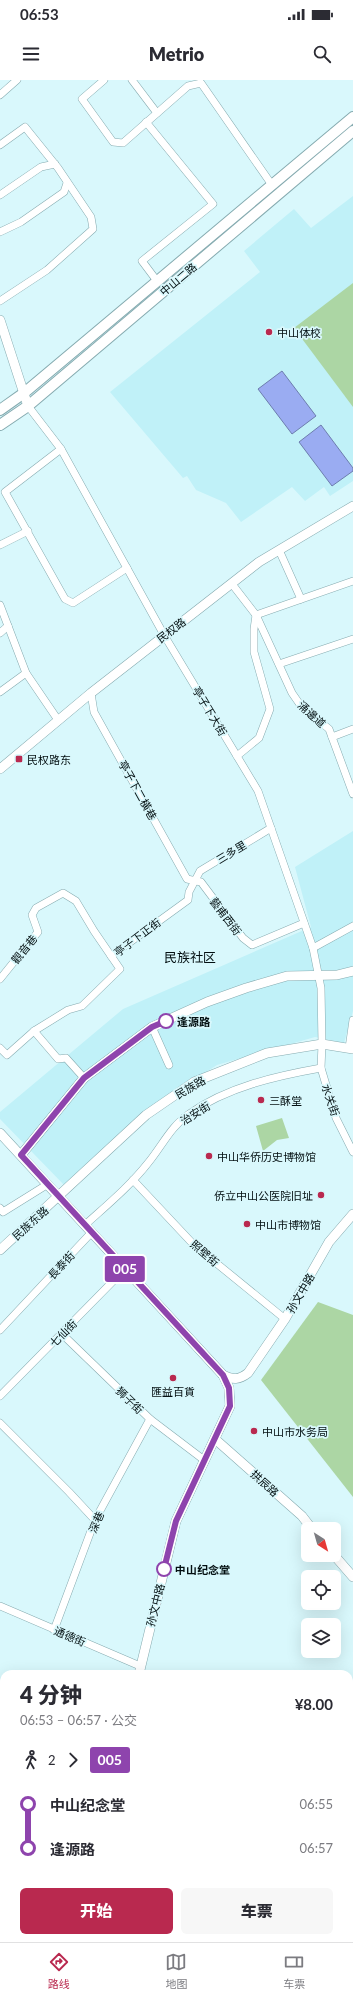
<!DOCTYPE html>
<html lang="zh">
<head>
<meta charset="utf-8">
<style>
  :root { --surface:#fff; --page:#f7f7f7; --text:#2b2b33; --muted:#7c7c81; --line:#e1e1e2; --accent:#b9294f }
  body { margin:0; font-family:Lato,"Noto Sans SC",sans-serif; background:var(--page); color:var(--text); height:100vh; display:flex; flex-direction:column; font-size:15px; white-space:nowrap }
  * { box-sizing:border-box; margin:0 }
  p { font-size:13px; color:var(--muted) }
  .icon { flex:none; width:22px; height:22px; fill:none; stroke:currentColor; stroke-width:2; stroke-linecap:round; stroke-linejoin:round }
  .map { position:relative; flex:1; overflow:hidden }
  .details { position:absolute; left:0px; top:1590px; width:353px; height:272px; display:flex; flex-direction:column; background:var(--surface); border-radius:12px 12px 0 0; box-shadow:0 4px 16px #0002 }
  .details>* { flex:none }
  .badge { padding:0 8px; border-radius:3px; font-size:14px; line-height:26px }
  .needle { width:26px; rotate:143deg }
  .tools { position:absolute; left:301px; top:1442px; display:grid; gap:8px }
  .tools a { display:grid; place-items:center; width:40px; height:40px; border-radius:6px; background:var(--surface); box-shadow:0 4px 16px #0002; font-size:20px }
  .map>.badge { position:absolute; translate:-50% -50%; box-shadow:0 0 0 2px #fff }
  .legs { display:flex; align-items:center; gap:6px; height:44px; padding:0 20px; font-size:13px }
  .legs p { margin-inline-start:auto }
  .summary { display:flex; align-items:center; justify-content:space-between; height:68px; padding:0 20px }
  h1 { font-size:22px; font-weight:800; line-height:30px }
  .primary-button { display:flex; gap:8px; margin-top:auto; padding:8px 20px }
  .primary-button a { flex:1; height:46px; border-radius:6px; background:var(--accent); color:#fff; font-size:16px; font-weight:800; line-height:46px; text-align:center }
  .primary-button a+a { background:var(--page); color:var(--text) }
  ul { padding:0 20px; list-style:none }
  li { display:flex; align-items:center; gap:14px; height:44px; font-size:15px }
  li i { display:grid; place-items:center; width:6px; height:100%; margin:0 5px; background:currentColor }
  li i::after { content:''; width:10px; height:10px; margin:-5px; border:3px solid; border-radius:50%; background:var(--surface) }
  li p { margin-inline-start:auto }
  li:first-child i { background:linear-gradient(#0000 50%,currentColor 0) }
  li:last-child i { background:linear-gradient(currentColor 50%,#0000 0) }
  .status { display:flex; justify-content:space-between; align-items:center; height:28px; padding:0 20px; background:var(--surface); direction:ltr }
  .status svg { height:11px; fill:currentColor }
  header { display:flex; justify-content:space-between; align-items:center; height:52px; padding:0 20px; background:var(--surface); font-size:18px; font-weight:800 }
  .tabs { display:flex; justify-content:space-around; align-items:center; height:56px; border-top:1px solid var(--line); background:var(--surface); font-size:11px; color:var(--muted) }
  .tabs a { display:grid; justify-items:center; gap:2px }
  .tabs .selected { color:var(--accent) }
  .map>svg:first-child { display:block }
</style>
</head>
<body>
<div class="status"><b>06:53</b><svg viewBox="0 0 49 12"><path d="M0 12V9h3v3zM5 12V6h3v6zM10 12V3h3v9zM15 12V0h3v12zM26 1h20v11H26zM47 4h2v5h-2z"/></svg></div>
<header><svg class="icon" aria-label="menu" viewBox="0 0 24 24"><path d="M4 6h16M4 12h16M4 18h16"/></svg>Metrio<svg class="icon" aria-label="search" viewBox="0 0 24 24"><circle cx="10" cy="10" r="6"/><path d="M15 15l6 6"/></svg></header>
<div class="map">
<svg width="353" height="1862" viewBox="0 0 353 1862">
  <rect width="100%" height="100%" fill="#d9f8fc"/>
  <g fill="#c0f1f8">
    <polygon points="353,116 353,401 330,416 324,407 305,421 292,407 241,442 226,423 196,410 187,396 183,398 110,312 260,192 244,171 294,129 311,148"/>
    <polygon points="353,751 353,931 344,963 315,957 217,985 146,1031 65,1106 0,1039 0,1032 123,929 311,847 295,787"/>
    <polygon points="349,1650 353,1654 353,1739 349,1742"/>
  </g>
  <g fill="#acd6a4">
    <polygon points="353,203 353,327 294,248"/>
    <polygon points="282,1038 289,1058 277,1060 263,1071 256,1046"/>
    <polygon points="318,1222 353,1235 353,1417 261,1300"/>
  </g>
  <g fill="#9aacf2" stroke="#6d7dae">
    <polygon points="282,291 316,336 292,354 258,309"/>
    <polygon points="321,345 353,388 353,391 332,406 299,362"/>
  </g>
  <g fill="none" stroke-linecap="round" stroke-linejoin="round">
    <defs>
      <g id="minor">
        <polyline points="104,0 82,19 113,62 123,63 188,6 201,3 272,105"/>
        <polyline points="132,0 157,33"/>
        <polyline points="0,15 17,0"/>
        <polyline points="146,42 213,124 142,181 157,201"/>
        <polyline points="0,65 25,47 58,88 91,137 93,149 47,190 0,221"/>
        <polyline points="0,115 41,87 55,84"/>
        <polyline points="0,152 21,142 64,112 67,103"/>
        <polyline points="28,326 61,369 164,555 258,711 313,868 321,908 322,964 321,988 336,1038 353,1072"/>
        <polyline points="61,369 5,412 65,519 73,523 127,488"/>
        <polyline points="0,465 28,451"/>
        <polyline points="279,470 301,519"/>
        <polyline points="232,504 256,535 292,613 301,626 329,649 353,714"/>
        <polyline points="0,525 26,593 58,640"/>
        <polyline points="0,553 8,546"/>
        <polyline points="279,584 353,559"/>
        <polyline points="0,612 26,593"/>
        <polyline points="91,613 94,632 187,799 201,802 243,858 252,865 304,843"/>
        <polyline points="332,657 353,649"/>
        <polyline points="237,676 259,658 270,629 254,572 254,549 256,535 353,501"/>
        <polyline points="313,868 353,846"/>
        <polyline points="111,876 188,820 189,812 200,791 271,748"/>
        <polyline points="0,899 38,852 32,835 36,828 63,813 76,821 94,851 120,889 82,926 68,930 34,951 7,975 0,968"/>
        <polyline points="152,947 169,985"/>
        <polyline points="34,951 58,979 66,978 84,998"/>
        <polyline points="349,968 353,940"/>
        <polyline points="133,1100 194,1165 285,1239"/>
        <polyline points="0,1128 3,1132 48,1104"/>
        <path d="M85,1145C107,1125 130,1106 148,1083C162,1066 171,1046 189,1034C227,1007 276,996 321,988"/>
        <polyline points="0,1250 92,1152"/>
        <polyline points="62,1254 150,1339 204,1380"/>
        <polyline points="0,1316 125,1189"/>
        <polyline points="0,1343 69,1412 95,1440"/>
        <polyline points="0,1526 140,1586"/>
        <polyline points="54,1550 95,1440 150,1339"/>
        <polyline points="0,1725 4,1738"/>
        <polyline points="0,1835 4,1837"/>
        <polyline points="59,1858 70,1862"/>
      </g>
      <g id="tertiary">
        <polyline points="0,240 28,326"/>
        <polyline points="0,689 91,613 259,482 353,426"/>
        <polyline points="0,1053 223,1295 229,1308 230,1326 176,1441 139,1594"/>
        <polyline points="21,1075 84,998 152,947 207,922 246,908 287,896 337,895 353,891"/>
        <polyline points="0,1170 146,1035 194,1002 267,973 322,964 353,969"/>
        <path d="M223,1295C233,1300 239,1300 248,1293L285,1239L329,1162L353,1134"/>
        <polyline points="215,1359 302,1436 312,1449"/>
        <polyline points="334,1475 353,1497"/>
        <polyline points="84,1862 84,1858"/>
      </g>
      <g id="secondary">
        <polyline points="0,330 24,313 353,37"/>
        <polyline points="0,345 28,326 353,51"/>
      </g>
    </defs>
    <use href="#minor" stroke="#86abb0" stroke-width="8"/>
    <use href="#tertiary" stroke="#86abb0" stroke-width="10"/>
    <use href="#secondary" stroke="#86abb0" stroke-width="12"/>
    <use href="#minor" stroke="#fff" stroke-width="7"/>
    <use href="#tertiary" stroke="#fff" stroke-width="9"/>
    <use href="#secondary" stroke="#fff" stroke-width="10"/>
  </g>
  <g fill="none" stroke-linecap="round" stroke-linejoin="round">
    <defs>
      <polyline id="line-1" points="164,1489 176,1441 230,1326 229,1308 223,1295 21,1075 84,998 152,947 166,941"/>
    </defs>
    <use href="#line-1" stroke="#fff" stroke-width="9"/>
    <use href="#line-1" stroke="#8e44ad" stroke-width="6"/>
  </g>
  <g fill="#b9294f" stroke="#d9f8fc" stroke-width="1.5">
    <circle cx="269" cy="252" r="4"/>
    <rect x="15" y="675" width="8" height="8" rx="2"/>
    <circle cx="261" cy="1020" r="4"/>
    <circle cx="209" cy="1076" r="4"/>
    <circle cx="321" cy="1115" r="4"/>
    <circle cx="247" cy="1144" r="4"/>
    <circle cx="173" cy="1298" r="4"/>
    <circle cx="254" cy="1351" r="4"/>
  </g>
  <g fill="#fff" stroke="#8e44ad" stroke-width="2">
    <circle cx="166" cy="941" r="7"/>
    <circle cx="164" cy="1489" r="7"/>
  </g>
  <g text-anchor="middle" dominant-baseline="central" stroke-width="3.5" stroke-linejoin="round" paint-order="stroke">
    <g font-size="11" fill="#030f11" stroke="#d9f8fc">
      <text transform="translate(178 199) rotate(-40)">中山二路</text>
      <text transform="translate(171 550) rotate(-37)">民权路</text>
      <text transform="translate(210 631) rotate(59)">亭子下大街</text>
      <text transform="translate(312 634) rotate(42)">涌邊道</text>
      <text transform="translate(138 710) rotate(61)">亭子下二橫巷</text>
      <text transform="translate(231 772) rotate(-31)">三多里</text>
      <text transform="translate(226 836) rotate(53)">藝甫西街</text>
      <text transform="translate(137 857) rotate(-37)">亭子下正街</text>
      <text transform="translate(24 869) rotate(-51)">觀音巷</text>
      <text transform="translate(190 1007) rotate(-30)">民族路</text>
      <text transform="translate(331 1020) rotate(72)">水关街</text>
      <text transform="translate(195 1033) rotate(-32)">治安街</text>
      <text transform="translate(30 1143) rotate(-42)">民族东路</text>
      <text transform="translate(205 1173) rotate(41)">照壁街</text>
      <text transform="translate(61 1185) rotate(-47)">長泰街</text>
      <text transform="translate(300 1213) rotate(-60)">孙文中路</text>
      <text transform="translate(63 1253) rotate(-45)">七仙街</text>
      <text transform="translate(130 1320) rotate(44)">狮子街</text>
      <text transform="translate(265 1403) rotate(42)">拱辰路</text>
      <text transform="translate(96 1442) rotate(-66)">深巷</text>
      <text transform="translate(155 1525) rotate(-76)">孙文中路</text>
      <text transform="translate(70 1556) rotate(23)">通德街</text>
    </g>
    <g font-size="11" fill="#030f11" stroke="#d9f8fc" text-anchor="start">
      <text x="277" y="252">中山体校</text>
      <text x="27" y="679">民权路东</text>
      <text x="269" y="1020">三酥堂</text>
      <text x="217" y="1076">中山华侨历史博物馆</text>
      <text x="313" y="1115" text-anchor="end">侨立中山公医院旧址</text>
      <text x="255" y="1144">中山市博物馆</text>
      <text x="173" y="1311" text-anchor="middle">匯益百貨</text>
      <text x="262" y="1351">中山市水务局</text>
    </g>
    <g font-size="11" font-weight="bold" fill="#030f11" stroke="#d9f8fc" text-anchor="start">
      <text x="177" y="941">逢源路</text>
      <text x="175" y="1489">中山纪念堂</text>
    </g>
    <g font-size="13" fill="#030f11" stroke="#d9f8fc">
      <text x="190" y="877">民族社区</text>
    </g>
  </g>
</svg>
<div class="tools">
<a><svg class="needle" viewBox="-14 -14 28 28"><path d="M0-13l5 13h-10z" fill="#e53935"/><path d="M0 13l5-13h-10z" fill="#7c7c81"/></svg></a>
<a><svg class="icon" aria-label="locate" viewBox="0 0 24 24"><circle cx="12" cy="12" r="6"/><path d="M12 2v4M12 18v4M2 12h4M18 12h4"/></svg></a>
<a><svg class="icon" aria-label="layers" viewBox="0 0 24 24"><path d="M12 4l9 5-9 5-9-5zM3 14l9 5 9-5"/></svg></a>
</div>
<b class="badge" style="left:125px;top:1189px;background:#8e44ad;color:#fff">005</b>
<section class="details">
<div class="summary"><div><h1>4 分钟</h1><p>06:53 – 06:57 · 公交</p></div><b>¥8.00</b></div>
<div class="legs"><svg class="icon" aria-label="walk" viewBox="0 0 24 24"><circle cx="13" cy="4" r="2"/><path d="M13 8l-2 6 4 7M11 14l-3 7M7 12l3-4h3l4 4"/></svg>2<svg class="icon" aria-label="forward" viewBox="0 0 24 24"><path d="M9 5l7 7-7 7"/></svg><b class="badge" style="background:#8e44ad;color:#fff">005</b></div>
<ul>
<li><i style="color:#8e44ad"></i><b>中山纪念堂</b><p>06:55</p></li>
<li><i style="color:#8e44ad"></i><b>逢源路</b><p>06:57</p></li>
</ul>
<div class="primary-button"><a>开始</a><a>车票</a></div>
</section>
</div>
<nav class="tabs">
<a class="selected"><svg class="icon" aria-label="directions" viewBox="0 0 24 24"><path d="M12 3l9 9-9 9-9-9zM9 14v-3h6M13 9l2 2-2 2"/></svg>路线</a>
<a><svg class="icon" aria-label="map" viewBox="0 0 24 24"><path d="M3 6l6-2 6 2 6-2v14l-6 2-6-2-6 2zM9 4v14M15 6v14"/></svg>地图</a>
<a><svg class="icon" aria-label="tickets" viewBox="0 0 24 24"><path d="M3 7h18v10H3zM15 7v10"/></svg>车票</a>
</nav>
</body>
</html>
